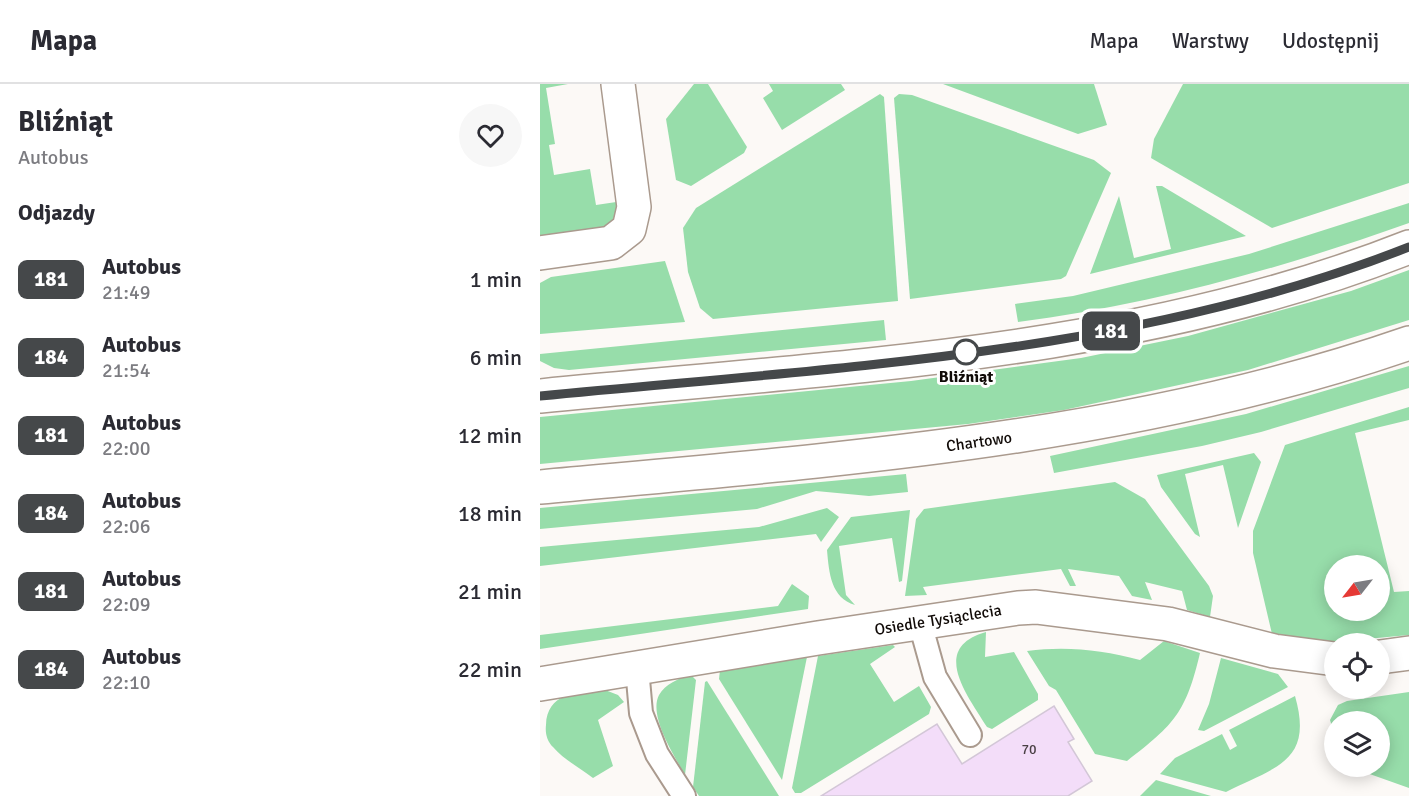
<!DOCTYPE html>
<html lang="pl">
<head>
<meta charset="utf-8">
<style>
  :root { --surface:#fff; --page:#f7f7f7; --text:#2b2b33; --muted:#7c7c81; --line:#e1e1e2 }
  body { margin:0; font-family:Signika,sans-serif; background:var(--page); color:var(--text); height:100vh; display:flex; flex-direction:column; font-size:22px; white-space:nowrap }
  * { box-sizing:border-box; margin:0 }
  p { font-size:20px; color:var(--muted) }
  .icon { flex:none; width:33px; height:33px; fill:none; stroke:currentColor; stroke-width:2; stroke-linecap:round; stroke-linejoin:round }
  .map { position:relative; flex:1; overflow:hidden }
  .panel { display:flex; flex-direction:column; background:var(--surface); width:540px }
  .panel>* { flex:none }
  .badge { padding:0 12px; border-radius:9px; font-size:21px; line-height:39px }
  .needle { width:39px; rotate:239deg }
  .fabs { position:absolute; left:784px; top:471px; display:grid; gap:12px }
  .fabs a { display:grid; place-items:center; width:66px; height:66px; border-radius:50%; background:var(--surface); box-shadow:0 3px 15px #0003; font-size:30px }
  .map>.badge { position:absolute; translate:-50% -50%; box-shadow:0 0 0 3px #fff }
  h2 { padding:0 18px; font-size:22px; line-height:54px }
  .round { display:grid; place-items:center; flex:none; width:63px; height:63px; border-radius:32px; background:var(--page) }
  .summary { display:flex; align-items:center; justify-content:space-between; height:102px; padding:0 18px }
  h1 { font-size:28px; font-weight:700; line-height:45px }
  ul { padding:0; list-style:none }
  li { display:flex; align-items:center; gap:18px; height:78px; padding:0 18px }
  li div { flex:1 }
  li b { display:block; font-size:22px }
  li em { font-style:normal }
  li .badge { min-width:66px; font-weight:700; text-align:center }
  header { display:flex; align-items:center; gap:36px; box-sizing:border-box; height:84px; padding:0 30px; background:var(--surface); border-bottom:2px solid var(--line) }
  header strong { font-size:28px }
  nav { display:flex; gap:33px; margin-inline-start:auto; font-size:21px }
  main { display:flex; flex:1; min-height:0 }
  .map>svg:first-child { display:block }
</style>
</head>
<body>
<header>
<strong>Mapa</strong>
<nav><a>Mapa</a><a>Warstwy</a><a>Udostępnij</a></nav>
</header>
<main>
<section class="panel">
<div class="summary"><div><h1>Bliźniąt</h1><p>Autobus</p></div><a class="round"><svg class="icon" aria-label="heart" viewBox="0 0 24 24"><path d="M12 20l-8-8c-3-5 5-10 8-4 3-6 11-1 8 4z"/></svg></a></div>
<h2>Odjazdy</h2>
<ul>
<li><span class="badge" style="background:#45484a;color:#fff">181</span><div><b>Autobus</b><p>21:49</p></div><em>1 min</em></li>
<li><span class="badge" style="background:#45484a;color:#fff">184</span><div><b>Autobus</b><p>21:54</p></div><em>6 min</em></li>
<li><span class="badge" style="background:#45484a;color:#fff">181</span><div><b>Autobus</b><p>22:00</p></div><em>12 min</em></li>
<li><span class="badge" style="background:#45484a;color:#fff">184</span><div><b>Autobus</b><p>22:06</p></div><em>18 min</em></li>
<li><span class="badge" style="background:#45484a;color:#fff">181</span><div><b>Autobus</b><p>22:09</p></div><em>21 min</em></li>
<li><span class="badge" style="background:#45484a;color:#fff">184</span><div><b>Autobus</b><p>22:10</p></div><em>22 min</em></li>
</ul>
</section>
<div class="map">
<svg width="869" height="712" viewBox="0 0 869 712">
  <rect width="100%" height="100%" fill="#fcf9f6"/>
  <g fill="#97ddaa" fill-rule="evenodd">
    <polygon points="0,0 28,0 6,4 15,60 9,61 14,91 50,85 56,121 83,117 82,127 70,143 0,154"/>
    <polygon points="154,0 168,0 207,63 204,69 151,102 136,96 126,35"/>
    <polygon points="229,0 301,0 305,6 242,46 223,14 233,7"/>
    <polygon points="403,0 554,0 567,41 538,50"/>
    <polygon points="643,0 869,0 869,99 732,144 611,74 614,55"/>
    <polygon points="340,10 344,13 358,217 173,235 160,224 148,188 143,144 156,124"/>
    <polygon points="359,10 372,11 554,76 571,89 526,192 521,195 370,215 354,14"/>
    <polygon points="616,102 622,102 706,152 550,190 579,112 594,174 631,165"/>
    <path d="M869,119V139C743,184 611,221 478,238L475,220L533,212L709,170Z"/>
    <polygon points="125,177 145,238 0,250 0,199 11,193"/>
    <polygon points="869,186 869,236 708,286 524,326 428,340 0,380 0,333 371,297 541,274 648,252 811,207"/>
    <polygon points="344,236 346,256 29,286 14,284 0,277 0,270"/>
    <polygon points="869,282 869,304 862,306 721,348 662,362 514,389 510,372 706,330"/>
    <path d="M869,323V336L815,349L854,508L869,507V551L784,559L732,550L713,469V447L745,361ZM795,482H840V526H795Z"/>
    <polygon points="714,369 721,378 698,444 683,381 645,390 660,453 655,450 621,403 617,391"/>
    <polygon points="366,390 368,408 329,412 276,407 217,425 0,445 0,424"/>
    <polygon points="575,398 605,415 669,502 673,512 670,533 647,526 642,507 605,498 612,516 592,512 579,492 528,485 536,502 530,502 521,485 383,503 387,511 365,512 376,435 384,425"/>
    <polygon points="287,424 299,433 281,458 276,450 0,482 0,463 219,443"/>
    <path d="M370,426L362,497L359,498L352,454L299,462L306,511L315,521C291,514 289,489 287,466L311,433Z"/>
    <polygon points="252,500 269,512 268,525 0,565 0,551 238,522"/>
    <path d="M446,548L445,573L474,568L498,610V616L452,645L447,643C428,612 389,564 446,548Z"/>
    <path d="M624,557L660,569C646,628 635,640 587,677L555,670L516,606L509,602L487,567C527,562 562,566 600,576Z"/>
    <polygon points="353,561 355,563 330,580 354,618 379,602 391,623 389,630 261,709 255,709 252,704 278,572"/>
    <polygon points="267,573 242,696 179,595 180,586"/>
    <polygon points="681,574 738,590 748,603 664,647 658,646 669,620"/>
    <path d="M150,590L156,596L145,691C135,673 108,632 119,611C125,600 139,595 150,590Z"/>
    <polygon points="167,597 239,712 159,712 153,703 165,598"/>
    <path d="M60,604L78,611L84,618L58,636L73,682L53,694C40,684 23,675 13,663C7,657 5,649 6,641C7,609 36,609 60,604Z"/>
    <polygon points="869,608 869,704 810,683 840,682 840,638 795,638 795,652 790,636 798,621 807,617"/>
    <path d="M755,612C774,678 735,683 686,708L620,690L635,674L682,650L690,666L697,662L689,646Z"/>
    <polygon points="616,696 671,712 600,712"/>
  </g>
  <polygon fill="#f3ddf9" stroke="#d3c7d7" stroke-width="1.5" points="514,622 534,655 528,658 552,697 528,712 281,712 397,640 422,680"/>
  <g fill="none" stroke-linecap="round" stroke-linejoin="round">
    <defs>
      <g id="lane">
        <polyline points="380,539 395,593 430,651"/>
        <polyline points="97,584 101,629 117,670 144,712"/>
      </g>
      <g id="street">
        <polyline points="0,169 71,159 89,145 94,123 78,0"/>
        <polyline points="840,573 869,569"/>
        <polyline points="0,600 278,554 478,524 496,523 628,540 734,567 795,575"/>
      </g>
      <g id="secondary">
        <path d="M0,312C291,283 594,272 869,163"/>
        <path d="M0,403C293,376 589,356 869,259"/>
      </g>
    </defs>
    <use href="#lane" stroke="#aa9a8e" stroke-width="26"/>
    <use href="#street" stroke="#aa9a8e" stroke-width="36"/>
    <use href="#secondary" stroke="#aa9a8e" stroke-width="36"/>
    <use href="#lane" stroke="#fff" stroke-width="22"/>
    <use href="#street" stroke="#fff" stroke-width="33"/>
    <use href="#secondary" stroke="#fff" stroke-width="33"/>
  </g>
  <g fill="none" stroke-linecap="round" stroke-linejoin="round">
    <defs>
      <path id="line" d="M0,312C292,283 593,272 869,163"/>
    </defs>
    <use href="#line" stroke="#fff" stroke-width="14"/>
    <use href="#line" stroke="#45484a" stroke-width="9"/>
  </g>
  <circle fill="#fff" stroke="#45484a" stroke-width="3" cx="426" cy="268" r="12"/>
  <g text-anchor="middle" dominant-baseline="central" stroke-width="6" stroke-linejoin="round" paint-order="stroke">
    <g font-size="14" fill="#493f44">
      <text x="489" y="665">70</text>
    </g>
    <g font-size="16" font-weight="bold" fill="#100a07" stroke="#fff">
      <text x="426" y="293">Bliźniąt</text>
    </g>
    <g font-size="16" fill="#100a07" stroke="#fff">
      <text transform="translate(439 358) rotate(-8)">Chartowo</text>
      <text transform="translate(398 536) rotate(-9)">Osiedle Tysiąclecia</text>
    </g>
  </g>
</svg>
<div class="fabs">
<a><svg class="needle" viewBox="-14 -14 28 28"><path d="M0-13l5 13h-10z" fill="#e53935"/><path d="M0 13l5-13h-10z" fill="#7c7c81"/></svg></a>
<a><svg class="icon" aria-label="locate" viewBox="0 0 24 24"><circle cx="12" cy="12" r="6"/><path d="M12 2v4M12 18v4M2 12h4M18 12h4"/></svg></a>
<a><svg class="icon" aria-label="layers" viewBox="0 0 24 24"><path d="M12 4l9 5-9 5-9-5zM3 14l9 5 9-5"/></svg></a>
</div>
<b class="badge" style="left:571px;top:247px;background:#45484a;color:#fff">181</b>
</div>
</main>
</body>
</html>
